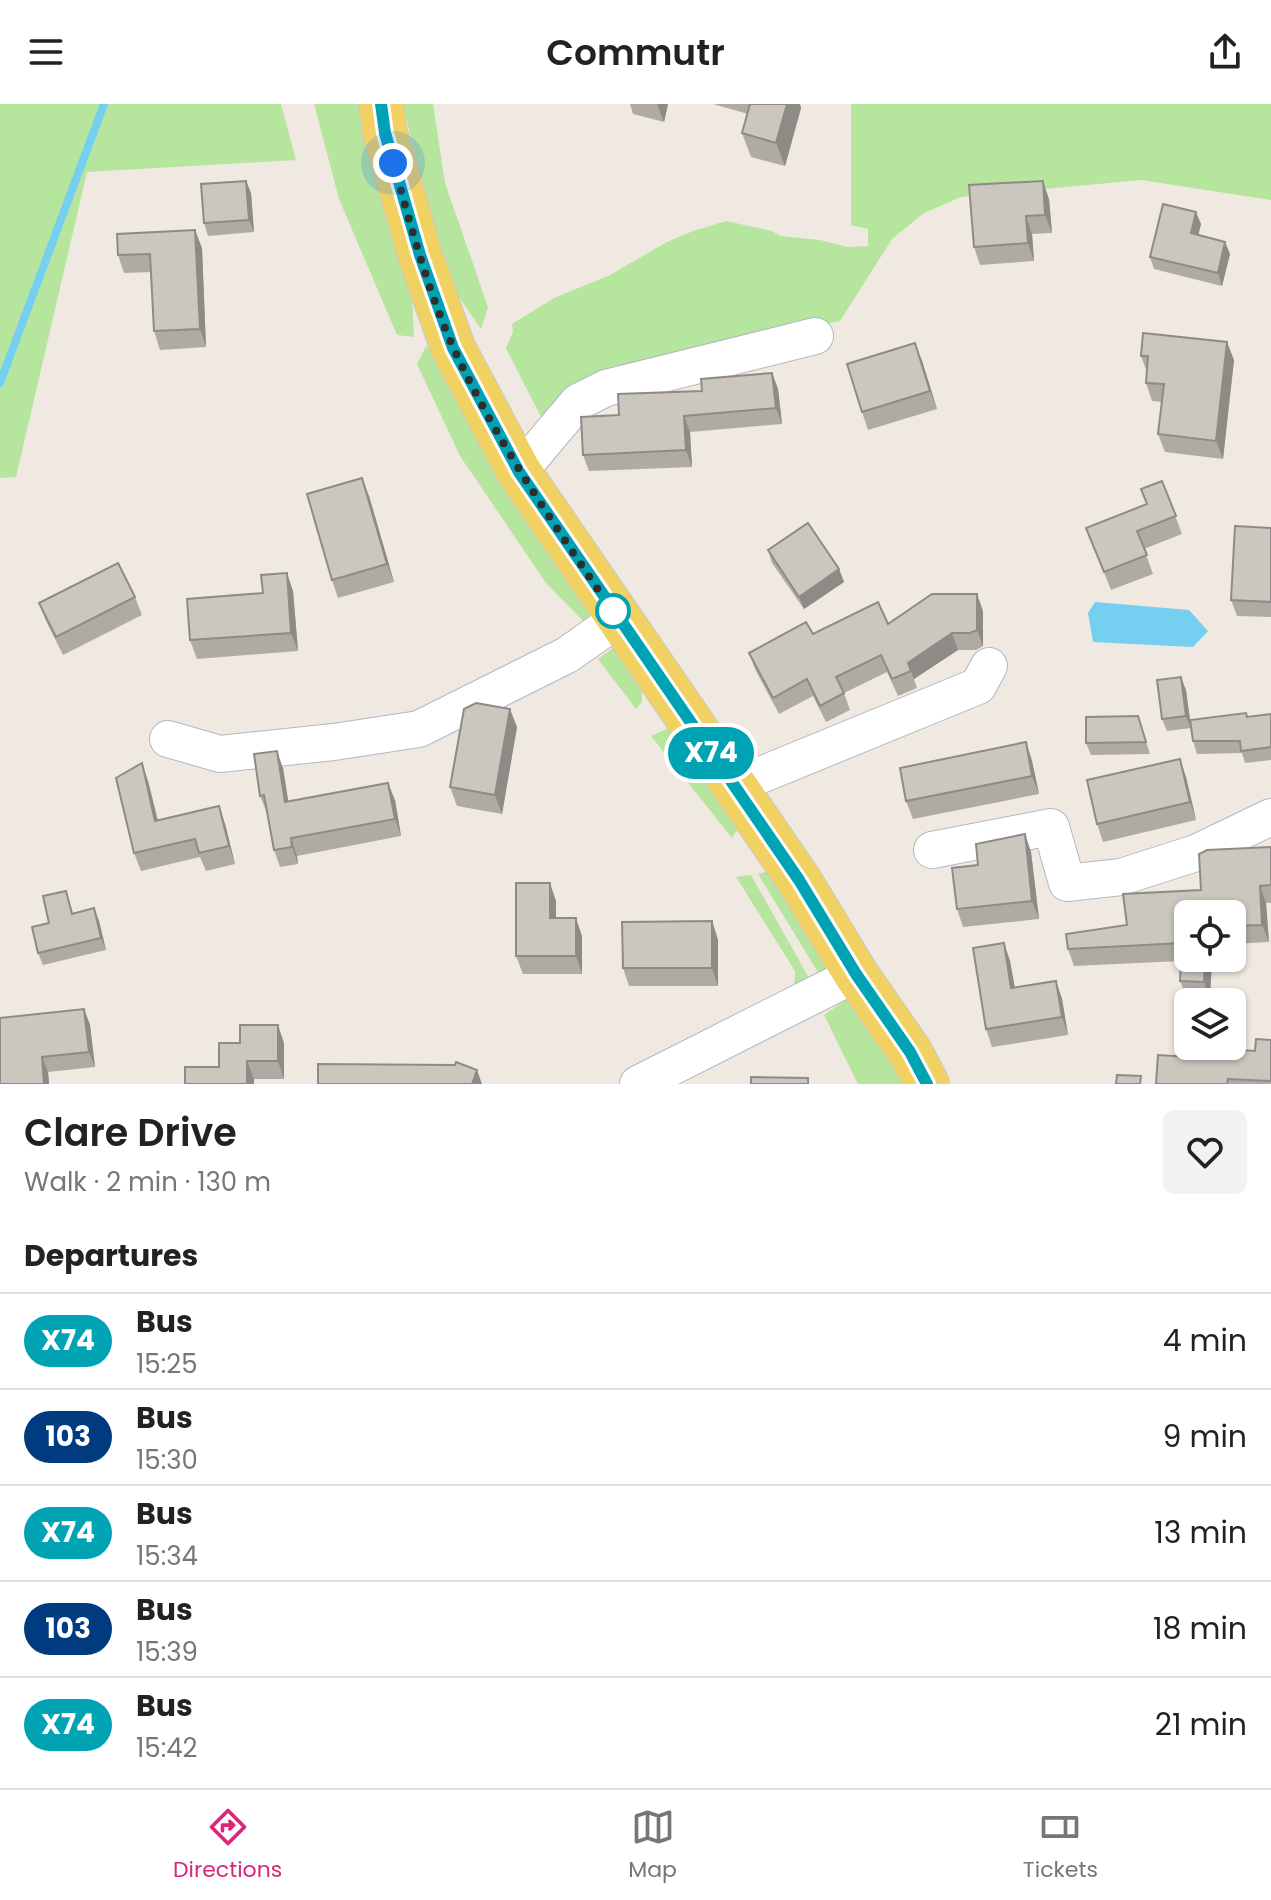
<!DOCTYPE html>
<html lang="en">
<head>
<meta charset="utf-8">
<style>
  :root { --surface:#fff; --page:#f2f2f2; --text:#222; --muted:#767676; --line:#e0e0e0; --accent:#db2777 }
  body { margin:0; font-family:Poppins,sans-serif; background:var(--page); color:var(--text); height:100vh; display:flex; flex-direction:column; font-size:30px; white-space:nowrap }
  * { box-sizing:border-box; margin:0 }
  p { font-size:26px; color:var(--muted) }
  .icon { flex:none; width:44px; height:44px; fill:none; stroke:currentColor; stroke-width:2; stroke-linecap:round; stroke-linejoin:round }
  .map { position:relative; height:980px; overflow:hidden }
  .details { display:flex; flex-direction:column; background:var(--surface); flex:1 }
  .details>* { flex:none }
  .badge { padding:0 16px; border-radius:26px; font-size:28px; line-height:52px }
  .tools { position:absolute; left:1174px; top:796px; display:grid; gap:16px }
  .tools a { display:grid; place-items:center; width:72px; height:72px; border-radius:12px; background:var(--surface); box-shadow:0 2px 6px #0004; font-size:40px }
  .you { position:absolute; width:40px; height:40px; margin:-20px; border:6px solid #fff; border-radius:50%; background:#1a73e8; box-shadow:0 0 0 12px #1a73e833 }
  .map>.badge { position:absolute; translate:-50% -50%; box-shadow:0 0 0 4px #fff }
  h2 { padding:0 24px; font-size:30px; line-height:72px }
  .round { display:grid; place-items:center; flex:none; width:84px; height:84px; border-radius:12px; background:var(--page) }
  .headline { display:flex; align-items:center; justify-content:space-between; height:136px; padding:0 24px }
  h1 { font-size:38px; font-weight:600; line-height:60px }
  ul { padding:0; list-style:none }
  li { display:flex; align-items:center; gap:24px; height:96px; padding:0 24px; border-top:2px solid var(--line) }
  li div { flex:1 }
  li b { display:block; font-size:30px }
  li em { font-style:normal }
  li .badge { min-width:88px; font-weight:700; text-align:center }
  header { display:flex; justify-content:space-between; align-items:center; height:104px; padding:0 24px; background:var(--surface); font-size:36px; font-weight:600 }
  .dock { display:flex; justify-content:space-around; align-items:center; height:112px; border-top:2px solid var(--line); background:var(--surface); font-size:22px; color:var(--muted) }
  .dock a { display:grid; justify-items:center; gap:4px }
  .dock .current { color:var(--accent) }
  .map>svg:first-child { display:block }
</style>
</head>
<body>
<header><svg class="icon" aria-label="menu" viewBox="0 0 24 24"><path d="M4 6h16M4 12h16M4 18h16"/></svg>Commutr<svg class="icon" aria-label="share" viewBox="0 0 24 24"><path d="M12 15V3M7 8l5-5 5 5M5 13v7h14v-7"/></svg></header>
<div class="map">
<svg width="1271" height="980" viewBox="0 0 1271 980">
  <rect width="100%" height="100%" fill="#efe9e1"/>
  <g fill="#b6e59e">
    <polygon points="0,0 281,0 296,56 87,68 16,373 0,374"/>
    <polygon points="314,0 365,0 390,131 412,191 414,233 397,231 339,95"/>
    <polygon points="403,0 433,0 445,79 488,203 481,225 442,168"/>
    <polygon points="851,0 1271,0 1271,96 1141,76 961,93 924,109 892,135 840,217 606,264 542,315 506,244 513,228 512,220 556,193 608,172 667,138 693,127 726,117 772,127 780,132 820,136 847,143 868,142 868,125 851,121"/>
    <polygon points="426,242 438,251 594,515 589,523 546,479 460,352 417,260"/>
    <polygon points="613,544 642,580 642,598 636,605 598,555"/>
    <polygon points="669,624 739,723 732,734 651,632"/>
    <polygon points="773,766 835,867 824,878 758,770"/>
    <polygon points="751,771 813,881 794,890 795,867 736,773"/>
    <polygon points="846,896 872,919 903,980 858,980 824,911"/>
  </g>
  <polygon fill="#75cff0" points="1095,498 1189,506 1208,527 1193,543 1093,538 1088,509"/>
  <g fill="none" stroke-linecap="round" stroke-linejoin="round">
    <polyline stroke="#75cff0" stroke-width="8" points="0,279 104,0"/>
    <defs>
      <g id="minor">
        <polyline points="519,368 578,298 606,284 815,232"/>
        <polyline points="168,635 220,650 334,638 419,625 567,551 618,515"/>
        <polyline points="734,682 978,582 989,562"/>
        <polyline points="932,746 1051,723 1067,779 1121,773 1196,749 1271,713"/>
        <polyline points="638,980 856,870"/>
      </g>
      <polyline id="major" points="381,0 385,29 420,151 453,244 519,368 799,776 856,870 910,948 927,980"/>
    </defs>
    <use href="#minor" stroke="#b4b7c1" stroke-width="38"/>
    <use href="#major" stroke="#c9c9c9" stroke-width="46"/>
    <use href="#minor" stroke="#fff" stroke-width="36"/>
    <use href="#major" stroke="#f2d163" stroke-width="44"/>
  </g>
  <g fill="#afaba4">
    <polygon points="630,0 668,0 664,18 633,10"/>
    <polygon points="713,0 800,0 801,4 785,62 751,53 742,29 748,10"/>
    <polygon points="246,77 251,89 254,128 208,132 204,119"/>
    <polygon points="1049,95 1052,129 1032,130 1034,157 980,161 974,143"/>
    <polygon points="1201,120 1198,131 1225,138 1230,150 1222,182 1154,165 1150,153"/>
    <polygon points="202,144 206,243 160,246 154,227 151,168 124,169 118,151"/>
    <polygon points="1141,252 1234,256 1223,355 1165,348 1158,330 1162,298 1152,297 1146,279 1147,268"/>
    <polygon points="922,257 937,305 868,326 862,308"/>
    <polygon points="772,269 778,285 782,320 690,328 692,363 589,367 583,351 619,311 702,287"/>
    <polygon points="1162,377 1182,430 1144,445 1153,470 1111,486 1086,424 1147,400"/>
    <polygon points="369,392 394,478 338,494 332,476"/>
    <polygon points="1271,424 1271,513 1237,512 1231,496"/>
    <polygon points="768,446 839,465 844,478 804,505 772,459"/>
    <polygon points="293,487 298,547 197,555 190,536"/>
    <polygon points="135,493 142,511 63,551 46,517 39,499"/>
    <polygon points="983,507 983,542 976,546 958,546 914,575 917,584 898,592 887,568 844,589 850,606 826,618 813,592 779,610 755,565 749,549 813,530"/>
    <polygon points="1186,586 1191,624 1167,627 1162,615"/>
    <polygon points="1271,610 1271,656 1245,659 1242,649 1197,650 1193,637"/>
    <polygon points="1138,612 1150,650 1091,651 1086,639"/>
    <polygon points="517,623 502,710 457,702 450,683"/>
    <polygon points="1026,638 1032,657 1039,690 913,715 906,697"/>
    <polygon points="283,664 288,697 395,696 401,732 297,752 298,760 280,763 274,746 267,709 260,692"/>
    <polygon points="1186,673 1196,716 1103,738 1097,720"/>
    <polygon points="148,677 158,716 219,702 225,720 235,760 206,767 200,753 141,767 134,749"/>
    <polygon points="1025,730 1031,748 1039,815 963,823 957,805 978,761"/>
    <polygon points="1271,743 1271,799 1266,799 1269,838 1232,840 1232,810 1188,810 1188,854 1212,854 1210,895 1187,895 1180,877 1181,857 1074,862 1068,845 1127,821 1201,786"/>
    <polygon points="66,787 73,809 94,804 99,817 106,846 43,861 38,849 49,819"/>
    <polygon points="556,797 556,814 582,832 582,870 523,870 516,852"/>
    <polygon points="712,817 718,836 718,882 629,882 623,864"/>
    <polygon points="1004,839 1010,857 1015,884 1056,877 1062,895 1068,931 992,943 986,925"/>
    <polygon points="84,905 90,921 95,963 48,968 49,980 0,980"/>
    <polygon points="1271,936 1271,980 1156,980 1206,954 1255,947"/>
    <polygon points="284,939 284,975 254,975 254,980 219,963"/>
  </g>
  <g fill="#8e8b86">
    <polygon points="657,0 668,0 664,18"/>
    <polygon points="787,0 800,0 801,4 785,62 776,39"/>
    <polygon points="246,77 251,89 254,128 249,116"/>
    <polygon points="1043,77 1049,95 1052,129 1045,111"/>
    <polygon points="1196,108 1201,120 1196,141 1191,129"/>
    <polygon points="1026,112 1032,130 1034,157 1028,139"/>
    <polygon points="195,126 202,144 206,243 200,225"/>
    <polygon points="1225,138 1230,150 1222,182 1218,169"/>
    <polygon points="1227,238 1234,256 1223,355 1216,337"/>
    <polygon points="915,239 922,257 937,305 930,287"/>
    <polygon points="772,269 778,285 782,320 776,304"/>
    <polygon points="684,312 690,328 692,363 686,346"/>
    <polygon points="362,374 369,392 394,478 387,460"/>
    <polygon points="839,465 844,478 804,505 799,493"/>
    <polygon points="287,469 293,487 298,547 291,529"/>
    <polygon points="977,490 983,507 983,542 977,526"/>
    <polygon points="952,529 958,546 914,575 908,559"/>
    <polygon points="1181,573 1186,586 1191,624 1186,612"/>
    <polygon points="510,605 517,623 502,710 495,691"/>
    <polygon points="1026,638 1032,657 1039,690 1032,672"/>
    <polygon points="277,647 283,664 291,715 285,698"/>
    <polygon points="1180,655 1186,673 1196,716 1190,698"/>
    <polygon points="142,659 148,677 162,735 155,717"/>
    <polygon points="388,679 395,696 401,732 395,715"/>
    <polygon points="219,702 225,720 235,760 229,742"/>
    <polygon points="1025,730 1031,748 1039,815 1032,797"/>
    <polygon points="291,734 297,752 298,760 292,743"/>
    <polygon points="550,779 556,797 556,832 550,814"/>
    <polygon points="1260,782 1266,799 1269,838 1262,821"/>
    <polygon points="94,804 99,817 106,846 101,834"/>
    <polygon points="576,814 582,832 582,870 576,852"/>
    <polygon points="712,817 718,836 718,882 712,864"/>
    <polygon points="1004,839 1010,857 1018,902 1011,884"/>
    <polygon points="1205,854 1212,854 1210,895 1204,878"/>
    <polygon points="1056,877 1062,895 1068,931 1062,913"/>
    <polygon points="84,905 90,921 95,963 89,948"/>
    <polygon points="278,921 284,939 284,975 278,957"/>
    <polygon points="42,953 48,968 49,980 44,980"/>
    <polygon points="247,957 254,975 254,980 247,980"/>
    <polygon points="477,966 482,980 472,980"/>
  </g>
  <g fill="#cbc7bf" stroke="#8e8b86" stroke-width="2">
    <polygon points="750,0 787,0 776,39 742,29"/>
    <polygon points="246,77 249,116 204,119 201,80"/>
    <polygon points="1043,77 1045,111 1026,112 1028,139 974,143 969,81"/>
    <polygon points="1163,100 1196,108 1191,129 1225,138 1218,169 1150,153"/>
    <polygon points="195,126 200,225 154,227 150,150 118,151 117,130"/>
    <polygon points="1143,229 1227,238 1216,337 1158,330 1164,280 1146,279 1148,252 1141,252"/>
    <polygon points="915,239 930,287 862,308 847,260"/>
    <polygon points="772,269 776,304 684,312 686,346 583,351 581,313 619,311 618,290 702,287 701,275"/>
    <polygon points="362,374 387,460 332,476 307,390"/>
    <polygon points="1162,377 1176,412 1137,427 1147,451 1104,468 1086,424 1147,400 1141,385"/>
    <polygon points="808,419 839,465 799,493 768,446"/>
    <polygon points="1235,422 1271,424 1271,498 1231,496"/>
    <polygon points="118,459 135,493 56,533 39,499"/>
    <polygon points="287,469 291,529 190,536 187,495 263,489 261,471"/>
    <polygon points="932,490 977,490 977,526 970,529 952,529 908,559 911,567 892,575 881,551 836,573 844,589 820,602 807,575 773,594 749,549 806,518 813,530 878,498 888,520"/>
    <polygon points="1181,573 1186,612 1162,615 1157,576"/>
    <polygon points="476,599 510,605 495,691 450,683 464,605"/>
    <polygon points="1246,609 1247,613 1271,610 1271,643 1241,647 1240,637 1193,637 1190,616"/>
    <polygon points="1138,612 1146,638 1086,639 1086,613"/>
    <polygon points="1026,638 1032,672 906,697 900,664"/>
    <polygon points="277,647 285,698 388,679 395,715 291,734 292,743 274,746 264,691 260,692 254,650"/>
    <polygon points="1180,655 1190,698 1097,720 1087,676"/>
    <polygon points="142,659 155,717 219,702 229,742 199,749 195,735 134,749 116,674"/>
    <polygon points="1025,730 1032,797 957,805 952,764 978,761 976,740"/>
    <polygon points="1271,743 1271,781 1260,782 1262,821 1232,822 1232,810 1188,810 1188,854 1205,854 1204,878 1180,877 1182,839 1068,845 1066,830 1127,821 1123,790 1201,786 1199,750 1207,746"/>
    <polygon points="516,779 550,779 550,814 576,814 576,852 516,852"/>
    <polygon points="66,787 72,810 94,804 101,834 38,849 32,823 49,819 43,792"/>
    <polygon points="712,817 712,864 623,864 622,818"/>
    <polygon points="1004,839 1011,884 1056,877 1062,913 986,925 973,844"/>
    <polygon points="84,905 89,948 42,953 44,980 0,980 0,914"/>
    <polygon points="240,921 278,921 278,957 247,957 247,980 185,980 185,963 219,963 219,939 240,939"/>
    <polygon points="1256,935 1271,936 1271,977 1228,975 1227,980 1156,980 1158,951 1206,954 1212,944 1255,947"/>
    <polygon points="456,958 477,966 472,980 318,980 318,960 455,961"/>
    <polygon points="1117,971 1141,972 1140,980 1116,980"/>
    <polygon points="751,973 808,974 808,980 751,980"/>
  </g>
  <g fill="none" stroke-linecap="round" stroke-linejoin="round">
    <defs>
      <polyline id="line" points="381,0 385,29 420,151 453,244 519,368 799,776 856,870 910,948 927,980"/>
    </defs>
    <use href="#line" stroke="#fff" stroke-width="18"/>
    <use href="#line" stroke="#00a3b4" stroke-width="12"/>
    <path stroke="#2e2e2e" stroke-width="8" stroke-dasharray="0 14.4" d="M393,59C411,121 427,186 454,245C498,341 559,428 618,515L613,507"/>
  </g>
  <circle fill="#fff" stroke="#00a3b4" stroke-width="4" cx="613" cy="507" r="16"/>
</svg>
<div class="tools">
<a><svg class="icon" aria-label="locate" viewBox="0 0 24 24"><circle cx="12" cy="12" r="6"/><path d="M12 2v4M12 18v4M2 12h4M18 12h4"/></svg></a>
<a><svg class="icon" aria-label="layers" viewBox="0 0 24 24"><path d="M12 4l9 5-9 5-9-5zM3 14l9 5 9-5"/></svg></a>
</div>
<div class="you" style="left:393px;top:59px"></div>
<b class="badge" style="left:711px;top:649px;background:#00a3b4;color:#fff">X74</b>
</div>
<section class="details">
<div class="headline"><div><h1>Clare Drive</h1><p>Walk · 2 min · 130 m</p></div><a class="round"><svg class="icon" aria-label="heart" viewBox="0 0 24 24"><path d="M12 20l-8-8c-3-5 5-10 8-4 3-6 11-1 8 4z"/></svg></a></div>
<h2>Departures</h2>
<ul>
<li><span class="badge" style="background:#00a3b4;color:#fff">X74</span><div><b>Bus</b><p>15:25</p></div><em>4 min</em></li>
<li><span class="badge" style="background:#003b80;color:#fff">103</span><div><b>Bus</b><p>15:30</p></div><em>9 min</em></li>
<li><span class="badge" style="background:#00a3b4;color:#fff">X74</span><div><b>Bus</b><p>15:34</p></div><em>13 min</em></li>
<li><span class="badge" style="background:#003b80;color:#fff">103</span><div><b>Bus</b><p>15:39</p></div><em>18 min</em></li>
<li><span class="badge" style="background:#00a3b4;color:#fff">X74</span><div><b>Bus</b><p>15:42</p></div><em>21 min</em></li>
</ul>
</section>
<nav class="dock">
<a class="current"><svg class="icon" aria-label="directions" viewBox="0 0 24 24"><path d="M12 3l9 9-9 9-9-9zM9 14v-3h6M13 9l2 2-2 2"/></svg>Directions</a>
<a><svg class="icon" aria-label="map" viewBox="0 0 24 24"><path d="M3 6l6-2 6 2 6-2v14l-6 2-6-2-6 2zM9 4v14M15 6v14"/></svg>Map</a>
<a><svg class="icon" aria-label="tickets" viewBox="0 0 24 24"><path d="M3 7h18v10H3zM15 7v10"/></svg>Tickets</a>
</nav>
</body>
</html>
